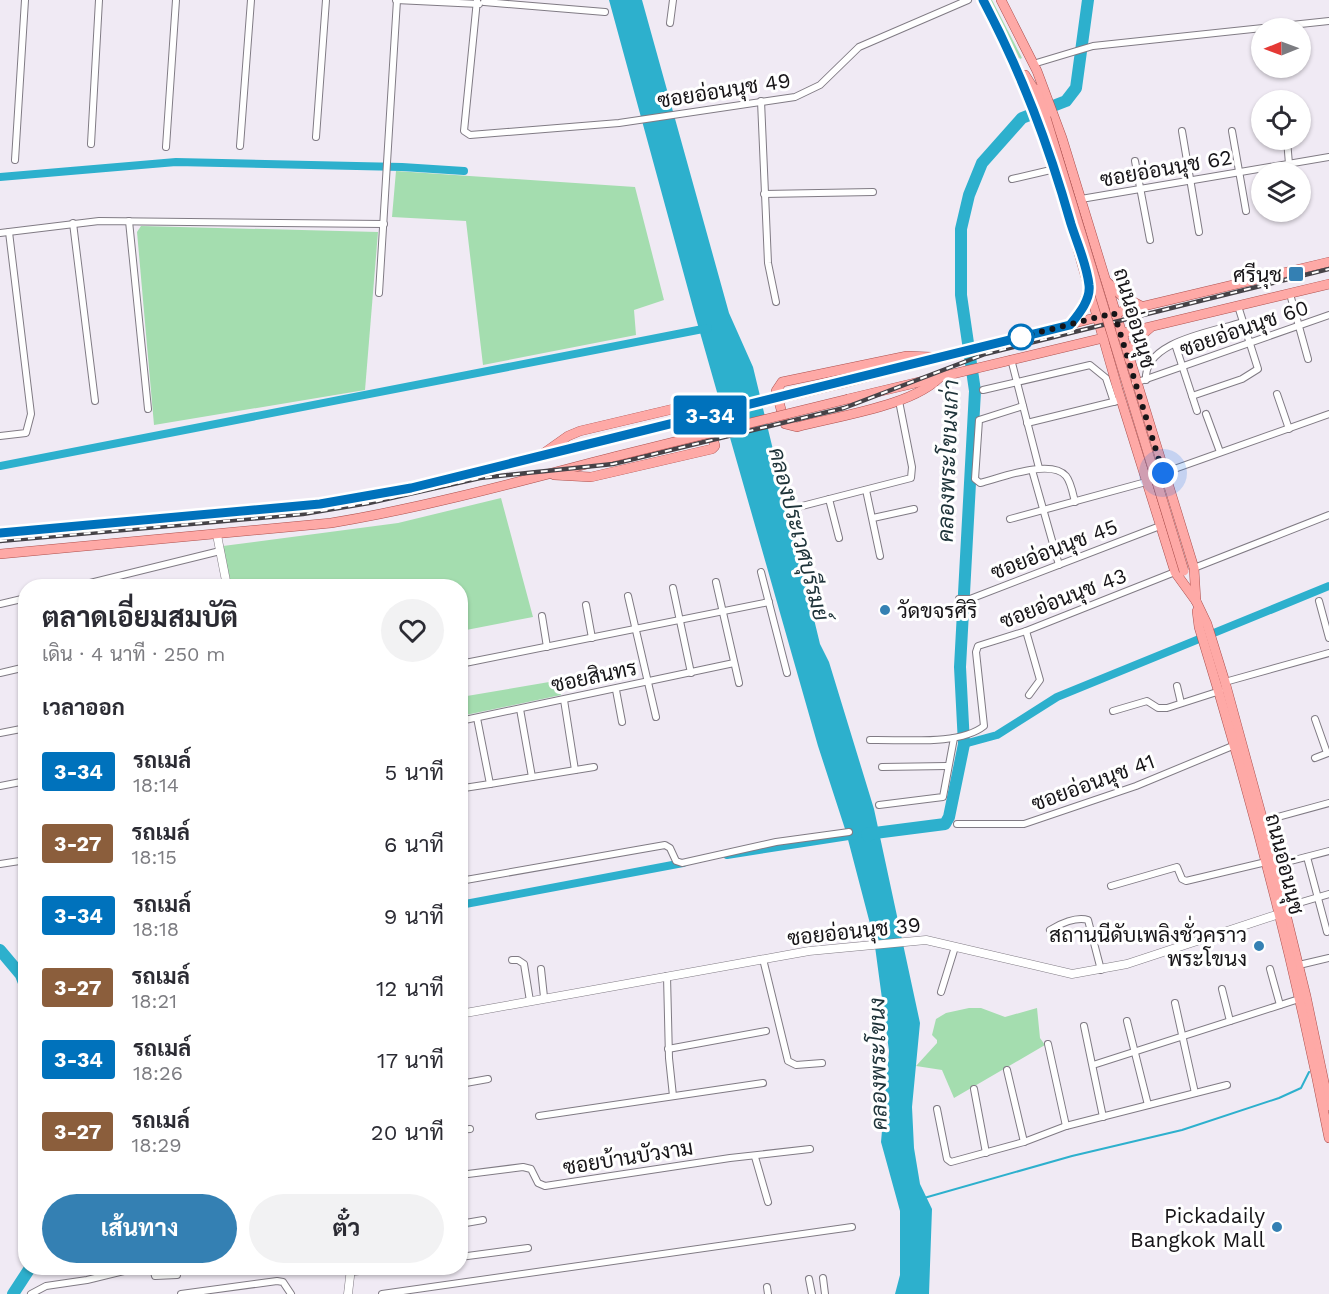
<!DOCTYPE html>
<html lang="th">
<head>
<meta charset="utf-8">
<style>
  :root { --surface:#fff; --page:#f2f2f3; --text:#2b2b33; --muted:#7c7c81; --accent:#3480b3 }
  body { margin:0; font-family:"Work Sans",Sarabun,sans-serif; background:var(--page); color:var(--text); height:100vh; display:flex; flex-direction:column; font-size:22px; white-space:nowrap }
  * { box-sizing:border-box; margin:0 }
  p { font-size:20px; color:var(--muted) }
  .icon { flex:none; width:33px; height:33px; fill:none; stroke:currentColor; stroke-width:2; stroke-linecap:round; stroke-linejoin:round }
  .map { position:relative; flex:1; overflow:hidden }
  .details { position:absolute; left:18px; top:579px; width:450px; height:696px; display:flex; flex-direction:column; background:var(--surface); border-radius:24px; box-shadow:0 2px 4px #0004 }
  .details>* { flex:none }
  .badge { padding:0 12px; border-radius:4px; font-size:21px; line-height:39px }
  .needle { width:39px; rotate:269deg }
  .tools { position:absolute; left:1251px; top:18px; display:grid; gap:12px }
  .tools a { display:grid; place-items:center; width:60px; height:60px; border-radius:50%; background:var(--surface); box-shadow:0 2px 4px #0004; font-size:30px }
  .you { position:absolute; width:30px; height:30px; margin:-15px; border:4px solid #fff; border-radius:50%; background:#1a73e8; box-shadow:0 0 0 9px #1a73e833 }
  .map>.badge { position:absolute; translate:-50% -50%; box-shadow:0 0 0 3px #fff }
  h2 { padding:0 24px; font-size:22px; line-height:54px }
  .round { display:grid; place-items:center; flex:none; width:63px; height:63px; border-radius:32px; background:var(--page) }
  .head { display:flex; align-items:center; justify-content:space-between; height:102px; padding:0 24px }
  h1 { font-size:28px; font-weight:700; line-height:45px }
  .button { display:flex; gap:12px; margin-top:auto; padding:12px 24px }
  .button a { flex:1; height:69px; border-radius:36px; background:var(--accent); color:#fff; font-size:24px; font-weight:700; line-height:69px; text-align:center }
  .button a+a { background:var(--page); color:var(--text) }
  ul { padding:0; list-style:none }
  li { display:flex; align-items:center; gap:18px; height:72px; padding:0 24px }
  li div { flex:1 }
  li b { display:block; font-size:22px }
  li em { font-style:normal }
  li .badge { min-width:66px; font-weight:700; text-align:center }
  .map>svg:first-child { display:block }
</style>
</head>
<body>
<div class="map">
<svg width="1329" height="1294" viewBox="0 0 1329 1294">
  <rect width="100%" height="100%" fill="#f0eaf4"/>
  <g fill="#a4ddaf">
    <polygon points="988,0 992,0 1022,58 1020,59"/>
    <polygon points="396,171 635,187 664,300 634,310 636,335 483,365 466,221 392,217"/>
    <polygon points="141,226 378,232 365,390 154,425 137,232"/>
    <polygon points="501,498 533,617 461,631 460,586 231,586 223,546 398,523"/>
    <polygon points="555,681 561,695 461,716 461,697"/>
    <polygon points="969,1008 981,1008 1005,1017 1037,1008 1040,1038 1045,1045 954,1098 942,1070 916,1066 937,1043 937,1040 932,1035 936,1019 946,1013"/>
  </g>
  <polygon fill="#2db0cd" points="609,0 642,0 729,313 753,367 820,644 829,662 874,809 920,1023 912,1107 914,1148 920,1184 932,1209 929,1294 895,1294 900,1275 900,1211 881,1142 889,1051 874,939 846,832 818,746 695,315"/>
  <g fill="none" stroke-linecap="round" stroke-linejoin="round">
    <polyline stroke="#2db0cd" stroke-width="2" points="924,1198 1072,1156 1182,1130 1279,1098 1301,1088 1309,1072"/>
    <g stroke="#2db0cd" stroke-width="8">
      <polyline points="0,177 176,162 402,167 464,171"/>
      <polyline points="0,466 708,328"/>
      <polyline points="964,744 997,735 1057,697 1329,586"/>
      <polyline points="727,855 855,835"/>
      <polyline points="460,905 683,863"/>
      <polyline points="25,985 26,985"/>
    </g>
    <g stroke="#2db0cd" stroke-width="12">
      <polyline points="868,836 867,834 945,824 949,817 964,744 960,667 975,391 961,295 961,229 969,195 982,163 1022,118 1066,101 1076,88 1088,0"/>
      <polyline points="0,950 21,975 26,988"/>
      <polyline points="13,1294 30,1268"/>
    </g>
    <defs>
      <g id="minor">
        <polyline points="396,0 479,4"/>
        <polyline points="477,0 464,131 470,135 619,123 795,97 820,85 859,47 968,0"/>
        <polyline points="484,2 605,12"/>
        <polyline points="670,23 673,0"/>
        <polyline points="1033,64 1093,46 1329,21"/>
        <polyline points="761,101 768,263 776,302"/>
        <polyline points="1182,131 1199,232"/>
        <polyline points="1232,131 1246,211"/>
        <polyline points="316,137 326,0"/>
        <polyline points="1287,140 1289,164"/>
        <polyline points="91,144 99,0"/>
        <polyline points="240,146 251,0"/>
        <polyline points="166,147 176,0"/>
        <polyline points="15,160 25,0"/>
        <polyline points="1135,161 1150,240"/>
        <polyline points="1012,179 1055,169"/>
        <polyline points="764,194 873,192"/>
        <polyline points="1081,199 1329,157"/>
        <polyline points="129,221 148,409"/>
        <polyline points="73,223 95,401"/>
        <polyline points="0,233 99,221 384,224"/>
        <polyline points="379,293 397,0"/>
        <polyline points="1290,294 1308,359"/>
        <polyline points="1175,344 1197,411"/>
        <polyline points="1011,359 1039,468"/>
        <path d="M1146,380C1143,341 1213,332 1243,322"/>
        <polyline points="1135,383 1329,315"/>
        <polyline points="983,390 1090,365 1106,378 1114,402"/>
        <polyline points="1277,394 1289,429"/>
        <polyline points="1192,396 1242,379 1258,369 1238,306"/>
        <path d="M1023,406L979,420L975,479L980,483C1000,478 1051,458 1066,476C1071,482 1073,494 1075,502"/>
        <polyline points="1206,414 1220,452"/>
        <polyline points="1027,423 1117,401"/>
        <polyline points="0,436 26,433 31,414 9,232"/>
        <polyline points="1032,470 1059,565"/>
        <polyline points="1163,473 1329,414"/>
        <polyline points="866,490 880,556"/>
        <polyline points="829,499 839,538"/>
        <polyline points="798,507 911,478 912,467 899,401"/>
        <polyline points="873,518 914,509"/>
        <polyline points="1010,519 1146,482"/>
        <polyline points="1194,568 1329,515"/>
        <polyline points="761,572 787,673"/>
        <polyline points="716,582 739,683"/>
        <polyline points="78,586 220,551"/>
        <polyline points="673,588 691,673"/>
        <polyline points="628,596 656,717"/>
        <polyline points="959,599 970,599 1160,526"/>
        <polyline points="1319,601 1329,638"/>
        <polyline points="0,604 26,598"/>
        <polyline points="586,605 592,638"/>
        <polyline points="542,616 547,647"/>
        <polyline points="1026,631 1040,680 1029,695"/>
        <polyline points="460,664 769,602"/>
        <polyline points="0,673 26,667"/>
        <polyline points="1225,682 1329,653"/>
        <polyline points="1177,686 1181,703"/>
        <polyline points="616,690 622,722"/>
        <polyline points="564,700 575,770"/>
        <polyline points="520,709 532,777"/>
        <polyline points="1113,711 1147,701 1158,708 1167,708 1220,691"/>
        <polyline points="1315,719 1327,753"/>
        <polyline points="460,721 734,663"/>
        <polyline points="0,733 26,728"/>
        <path d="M870,740C902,739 959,746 984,726L976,652L978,646L1026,631L1175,572"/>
        <polyline points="1315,758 1328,753"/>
        <polyline points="882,767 947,766"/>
        <polyline points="490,784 594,767"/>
        <polyline points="0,786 26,781"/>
        <polyline points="464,788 490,784 477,718"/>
        <polyline points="879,805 943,797 954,738"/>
        <polyline points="1263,821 1329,803"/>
        <polyline points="957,824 1024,824 1136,786 1235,745"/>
        <polyline points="1307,857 1327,932"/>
        <polyline points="0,864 26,860"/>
        <polyline points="1275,865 1329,851"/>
        <polyline points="460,881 665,845 670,848 676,861 682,863 776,842 849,832"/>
        <polyline points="1111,886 1177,867 1182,879 1186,881 1266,862"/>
        <polyline points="1285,907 1329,894"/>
        <path d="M1050,930C1059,924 1077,916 1088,920L1101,970"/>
        <polyline points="763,959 788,1061 796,1065 822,1063"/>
        <polyline points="512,960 518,960 524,964 530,1001"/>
        <polyline points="1299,965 1329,958"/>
        <polyline points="541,969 544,997"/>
        <polyline points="1270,969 1280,1005"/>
        <polyline points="667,976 669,1058 673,1096"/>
        <polyline points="1222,989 1230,1021"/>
        <polyline points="941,992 955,947"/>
        <polyline points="1175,1003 1195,1093"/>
        <polyline points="1127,1021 1148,1105"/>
        <polyline points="1084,1026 1103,1117"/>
        <polyline points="1048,1044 1066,1126"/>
        <polyline points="668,1049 766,1031"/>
        <polyline points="1093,1065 1299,999"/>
        <polyline points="1007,1070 1024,1142"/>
        <polyline points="460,1084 488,1079"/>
        <polyline points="974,1089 986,1153"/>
        <polyline points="937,1109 947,1159 951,1162 1024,1142 1066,1126 1227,1085"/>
        <polyline points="539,1116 763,1083"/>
        <polyline points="460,1130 470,1129"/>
        <polyline points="755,1157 768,1202"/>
        <polyline points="460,1175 523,1167 531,1169 538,1183 545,1186 730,1158 810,1149"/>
        <polyline points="460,1224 483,1220"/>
        <polyline points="460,1257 528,1248"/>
        <polyline points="153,1268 155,1276 177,1275"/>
        <polyline points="350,1272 386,1268"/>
        <polyline points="823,1278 825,1294"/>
        <polyline points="809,1279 812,1294"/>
        <polyline points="767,1287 768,1294"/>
        <polyline points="31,1294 46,1286 87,1280 136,1268"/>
        <polyline points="181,1294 277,1281 283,1282 291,1294"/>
        <polyline points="382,1294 852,1227"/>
      </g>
      <g id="tertiary">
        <polyline points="217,535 227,586"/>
        <polyline points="460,1014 809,951 926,940 1072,974 1127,964 1279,914"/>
        <polyline points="348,1294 351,1268"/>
      </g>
      <g id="primary">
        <polyline points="983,0 1014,59"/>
        <polyline points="1001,0 1037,71 1062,138 1194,568 1196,601 1207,624 1225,682 1263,821 1306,996 1329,1106"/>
        <polyline points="1012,56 1055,169 1118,390 1175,572 1196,601"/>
        <polyline points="1025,75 1037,94"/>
        <polyline points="1036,89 1046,118"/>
        <polyline points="1107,282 1122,296 1143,307"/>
        <polyline points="1070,324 1080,312 1089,289"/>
        <path d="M931,357L907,356L782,382L776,391L785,424L797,427C837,416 915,406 942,375"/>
        <polyline points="1128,359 1137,339 1150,328"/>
        <polyline points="844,383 1098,317 1329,262"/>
        <polyline points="848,399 1329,284"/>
        <polyline points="544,453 568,436 580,431 690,405 699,404 705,408 715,446 712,449 591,477 554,475"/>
        <polyline points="0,533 320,504 411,488 612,439"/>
        <path d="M0,554L331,523C427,507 522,481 617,456"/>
        <path d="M1197,611L1199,627C1251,795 1295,965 1329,1138"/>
      </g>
    </defs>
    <use href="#minor" stroke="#807b84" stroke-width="8"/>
    <use href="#tertiary" stroke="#807b84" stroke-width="9"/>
    <use href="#primary" stroke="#ad504e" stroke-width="10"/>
    <use href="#minor" stroke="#fff" stroke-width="6"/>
    <use href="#tertiary" stroke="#fff" stroke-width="8"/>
    <use href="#primary" stroke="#fea9a6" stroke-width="9"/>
    <defs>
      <polyline id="rail" points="0,541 303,514 369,503 480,478 613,464 844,408 985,354 1329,269"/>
    </defs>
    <use href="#rail" stroke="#454247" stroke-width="4.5"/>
    <use href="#rail" stroke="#fff" stroke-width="2" stroke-dasharray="7" stroke-linecap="butt"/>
    <defs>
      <g id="primary-bridge">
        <polyline points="1046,118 1184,571"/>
        <polyline points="612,439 844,383"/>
        <polyline points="617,456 848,399"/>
      </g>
    </defs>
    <use href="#primary-bridge" stroke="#ad504e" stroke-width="10" stroke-linecap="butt"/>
    <use href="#primary-bridge" stroke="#fea9a6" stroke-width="9"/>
  </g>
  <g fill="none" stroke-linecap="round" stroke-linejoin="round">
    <defs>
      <path id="line" d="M0,533L320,504L411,488L1070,325C1078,315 1091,300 1089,285C1087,265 1077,243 1071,224C1048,143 1022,74 983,0"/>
    </defs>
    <use href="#line" stroke="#fff" stroke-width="14"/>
    <use href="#line" stroke="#0072bc" stroke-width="9"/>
    <polyline stroke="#171518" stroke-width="6" stroke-dasharray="0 10.8" points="1021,337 1114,313 1163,473"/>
  </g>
  <g fill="#3480b3" stroke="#fff" stroke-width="2">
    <rect x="1288" y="266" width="16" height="16" rx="3"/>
    <circle cx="885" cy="610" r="6"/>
    <circle cx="1259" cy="946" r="6"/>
    <circle cx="1277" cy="1227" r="6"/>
  </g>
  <circle fill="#fff" stroke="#0072bc" stroke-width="3" cx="1021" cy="337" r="12"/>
  <g text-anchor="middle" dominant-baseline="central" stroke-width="6" stroke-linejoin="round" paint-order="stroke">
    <g font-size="21" fill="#171518" stroke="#fff">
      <text transform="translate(724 90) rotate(-9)">ซอยอ่อนนุช 49</text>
      <text transform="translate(1166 168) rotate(-10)">ซอยอ่อนนุช 62</text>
      <text transform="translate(1135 318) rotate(74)">ถนนอ่อนนุช</text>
      <text transform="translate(1244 328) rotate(-19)">ซอยอ่อนนุช 60</text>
      <text transform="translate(1054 549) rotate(-21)">ซอยอ่อนนุช 45</text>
      <text transform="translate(1063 598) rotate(-21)">ซอยอ่อนนุช 43</text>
      <text transform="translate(594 676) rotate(-12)">ซอยสินทร</text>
      <text transform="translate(1093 782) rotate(-20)">ซอยอ่อนนุช 41</text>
      <text transform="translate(1285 864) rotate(76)">ถนนอ่อนนุช</text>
      <text transform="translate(854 931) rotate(-6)">ซอยอ่อนนุช 39</text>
      <text transform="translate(628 1157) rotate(-9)">ซอยบ้านบัวงาม</text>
    </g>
    <g font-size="21" fill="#171518" stroke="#fff" text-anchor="end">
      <text x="1282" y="274">ศรีนุช</text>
      <text x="897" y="610" text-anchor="start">วัดขจรศิริ</text>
      <text x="1247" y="934">สถานนีดับเพลิงชั่วคราว<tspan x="1247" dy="24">พระโขนง</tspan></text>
      <text x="1265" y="1215">Pickadaily<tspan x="1265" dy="24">Bangkok Mall</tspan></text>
    </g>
    <g font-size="22" font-style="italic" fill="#1e3339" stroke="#fff">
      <text transform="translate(948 461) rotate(-88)">คลองพระโขนงเก่า</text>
      <text transform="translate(799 534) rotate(75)">คลองประเวศบุรีรมย์</text>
      <text transform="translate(878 1064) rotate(-91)">คลองพระโขนง</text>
    </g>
  </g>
</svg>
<div class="tools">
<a><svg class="needle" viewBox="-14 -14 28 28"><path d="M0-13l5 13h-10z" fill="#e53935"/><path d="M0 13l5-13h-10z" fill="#7c7c81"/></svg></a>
<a><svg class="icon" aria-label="locate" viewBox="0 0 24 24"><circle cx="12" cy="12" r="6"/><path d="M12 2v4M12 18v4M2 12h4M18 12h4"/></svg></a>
<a><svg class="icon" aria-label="layers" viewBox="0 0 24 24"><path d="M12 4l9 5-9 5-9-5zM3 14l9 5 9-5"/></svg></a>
</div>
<div class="you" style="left:1163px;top:473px"></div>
<b class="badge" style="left:710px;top:415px;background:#0072bc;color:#fff">3-34</b>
<section class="details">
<div class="head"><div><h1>ตลาดเอี่ยมสมบัติ</h1><p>เดิน · 4 นาที · 250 m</p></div><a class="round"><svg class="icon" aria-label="heart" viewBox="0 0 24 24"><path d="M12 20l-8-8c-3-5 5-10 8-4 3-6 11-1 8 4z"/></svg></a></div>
<h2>เวลาออก</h2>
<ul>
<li><span class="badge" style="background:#0072bc;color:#fff">3-34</span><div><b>รถเมล์</b><p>18:14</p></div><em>5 นาที</em></li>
<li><span class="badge" style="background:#8b5e3c;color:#fff">3-27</span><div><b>รถเมล์</b><p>18:15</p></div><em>6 นาที</em></li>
<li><span class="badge" style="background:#0072bc;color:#fff">3-34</span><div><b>รถเมล์</b><p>18:18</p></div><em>9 นาที</em></li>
<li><span class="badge" style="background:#8b5e3c;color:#fff">3-27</span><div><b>รถเมล์</b><p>18:21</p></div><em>12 นาที</em></li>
<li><span class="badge" style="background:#0072bc;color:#fff">3-34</span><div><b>รถเมล์</b><p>18:26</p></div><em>17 นาที</em></li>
<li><span class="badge" style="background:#8b5e3c;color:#fff">3-27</span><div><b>รถเมล์</b><p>18:29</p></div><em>20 นาที</em></li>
</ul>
<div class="button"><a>เส้นทาง</a><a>ตั๋ว</a></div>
</section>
</div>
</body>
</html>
